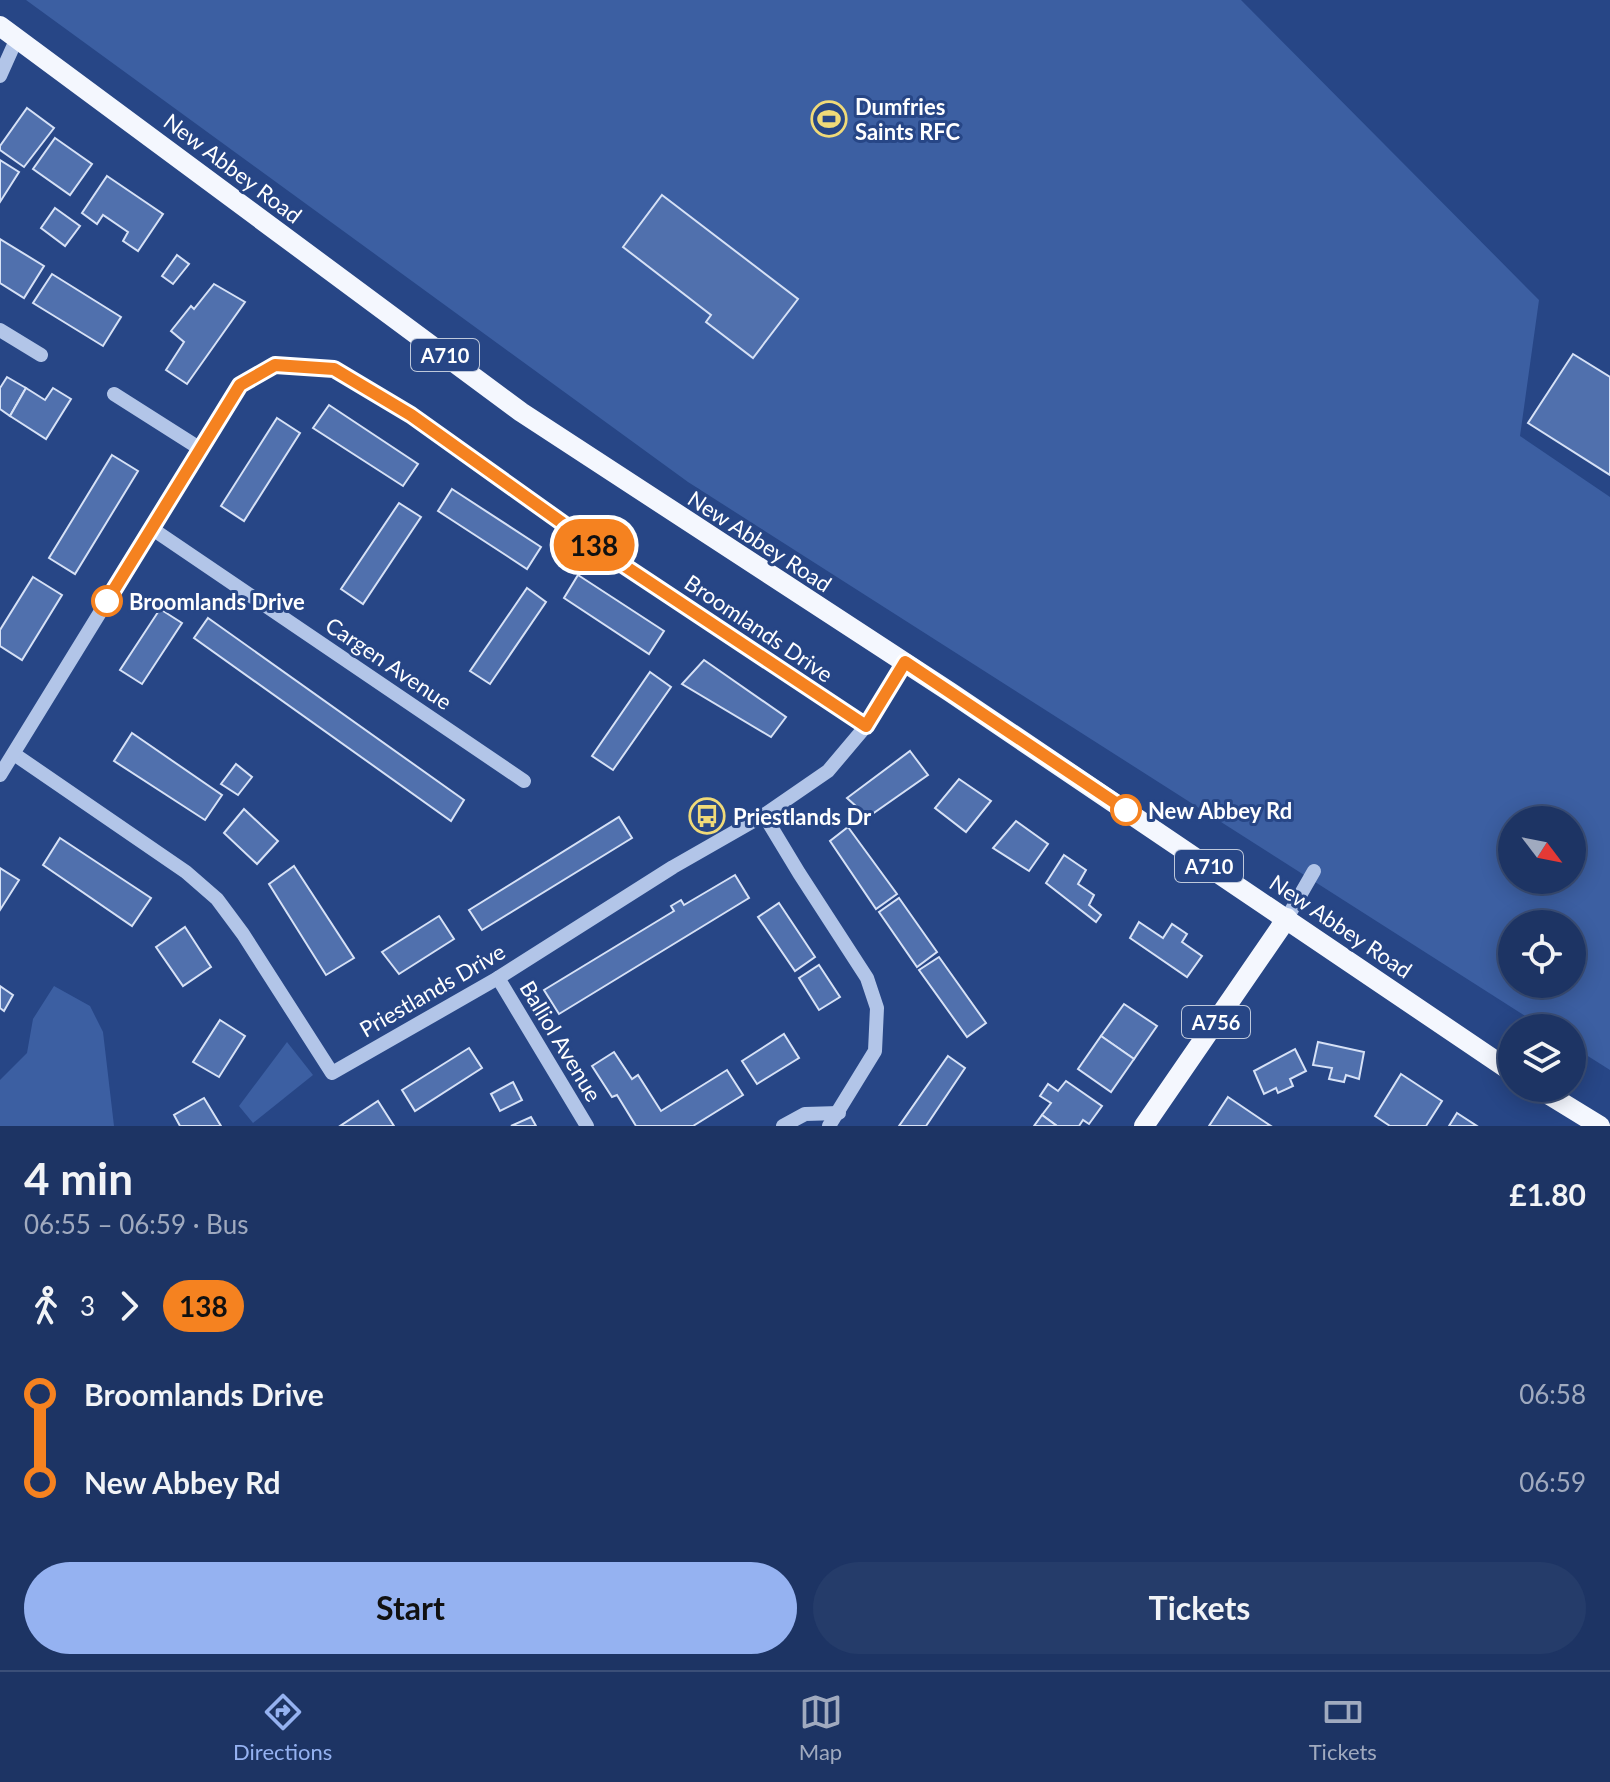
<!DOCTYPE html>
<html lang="en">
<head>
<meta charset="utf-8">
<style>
  :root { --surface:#1d3464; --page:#253c6a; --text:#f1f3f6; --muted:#a0aabf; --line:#3b4f78; --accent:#95b2f1 }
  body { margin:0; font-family:Lato,sans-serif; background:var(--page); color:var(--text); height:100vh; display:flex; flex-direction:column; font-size:30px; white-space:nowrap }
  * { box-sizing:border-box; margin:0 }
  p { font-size:26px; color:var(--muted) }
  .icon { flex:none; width:44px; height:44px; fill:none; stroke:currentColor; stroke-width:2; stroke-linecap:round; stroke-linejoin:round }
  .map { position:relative; height:1126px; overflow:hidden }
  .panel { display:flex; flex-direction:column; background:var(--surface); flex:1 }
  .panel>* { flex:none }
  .badge { padding:0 16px; border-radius:26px; font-size:28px; line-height:52px }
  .needle { width:52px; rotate:122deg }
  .buttons { position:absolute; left:1498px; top:806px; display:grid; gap:16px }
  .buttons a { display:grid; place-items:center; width:88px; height:88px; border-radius:50%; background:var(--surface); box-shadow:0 4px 20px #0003,0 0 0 2px var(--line); font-size:40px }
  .map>.badge { position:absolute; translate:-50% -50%; box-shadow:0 0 0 4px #fff }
  .legs { display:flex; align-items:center; gap:12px; height:88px; padding:0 24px; font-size:26px }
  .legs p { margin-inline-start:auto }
  .overview { display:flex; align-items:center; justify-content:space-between; height:136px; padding:0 24px }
  h1 { font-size:44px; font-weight:700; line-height:60px }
  .button { display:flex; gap:16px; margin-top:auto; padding:16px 24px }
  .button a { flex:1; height:92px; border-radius:48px; background:var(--accent); color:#111; font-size:32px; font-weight:700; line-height:92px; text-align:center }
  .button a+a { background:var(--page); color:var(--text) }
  ul { padding:0 24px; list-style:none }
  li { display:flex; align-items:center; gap:28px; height:88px; font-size:30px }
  li i { display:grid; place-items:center; width:12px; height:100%; margin:0 10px; background:currentColor }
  li i::after { content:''; width:20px; height:20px; margin:-10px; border:6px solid; border-radius:50%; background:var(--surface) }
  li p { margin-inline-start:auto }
  li:first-child i { background:linear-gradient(#0000 50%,currentColor 0) }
  li:last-child i { background:linear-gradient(currentColor 50%,#0000 0) }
  .dock { display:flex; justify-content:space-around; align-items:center; height:112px; border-top:2px solid var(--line); background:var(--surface); font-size:22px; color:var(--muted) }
  .dock a { display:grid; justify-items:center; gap:4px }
  .dock .selected { color:var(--accent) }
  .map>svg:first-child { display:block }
</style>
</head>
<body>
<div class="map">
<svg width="1610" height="1126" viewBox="0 0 1610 1126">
  <rect width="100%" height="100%" fill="#274686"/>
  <g fill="#3c5fa2" fill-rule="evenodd">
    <path d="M26,0H1241L1539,300L1520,436L1610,497V1070L1572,1046V1028H1544L688,482ZM1512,820H1572V880H1512ZM1512,924H1572V984H1512Z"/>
    <polygon points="54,986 90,1006 103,1032 114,1126 0,1126 0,1080 27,1053 33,1019"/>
    <polygon points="287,1042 313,1075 253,1123 239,1106"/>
  </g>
  <g fill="#5070ad" stroke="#d6e1f6" stroke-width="2">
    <polygon points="27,108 54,128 24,167 0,150 0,146"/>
    <polygon points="55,138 92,164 70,195 33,169"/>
    <polygon points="0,160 19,172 0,202"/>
    <polygon points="107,176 163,214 138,251 123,241 128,232 103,215 97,224 82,213"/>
    <polygon points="662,195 798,299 753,358 706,322 711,315 623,247"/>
    <polygon points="55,208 80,226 65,246 41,228"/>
    <polygon points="0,239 44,266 24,298 0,283"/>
    <polygon points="177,255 189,264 173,284 162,276"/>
    <polygon points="52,274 121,317 103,346 33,303"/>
    <polygon points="214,284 245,302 187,384 166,370 184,342 171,331 191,306 194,309"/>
    <polygon points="1573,354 1610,377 1610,475 1528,423"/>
    <polygon points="7,377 26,388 10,416 0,409 0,388"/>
    <polygon points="26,388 45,400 53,388 71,399 46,439 10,416"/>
    <polygon points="329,405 418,464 403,486 313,428"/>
    <polygon points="277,418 300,433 244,521 221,506"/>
    <polygon points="112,455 138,471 75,574 49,558"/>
    <polygon points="452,489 541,547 527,569 438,511"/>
    <polygon points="399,503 421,517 363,604 341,589"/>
    <polygon points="578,575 664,631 649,654 564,598"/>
    <polygon points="33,577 62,595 22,660 0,646 0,630"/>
    <polygon points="527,588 546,602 490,684 470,671"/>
    <polygon points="160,609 182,623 142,684 120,670"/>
    <polygon points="208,618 464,800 451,821 194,638"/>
    <polygon points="704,660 786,717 771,737 682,684"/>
    <polygon points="650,672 671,687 613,770 592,756"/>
    <polygon points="132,733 222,795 205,820 114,761"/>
    <polygon points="910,751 928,775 868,817 847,798"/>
    <polygon points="236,764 252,777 238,795 221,784"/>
    <polygon points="959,779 991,801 966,832 935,808"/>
    <polygon points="244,809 278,841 257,864 224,833"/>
    <polygon points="619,817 632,838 482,930 469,910"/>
    <polygon points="1016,821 1048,844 1029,871 993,848"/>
    <polygon points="848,827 897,894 876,909 830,841"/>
    <polygon points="60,838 151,898 132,926 43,865"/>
    <polygon points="1064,855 1086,870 1078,884 1094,895 1089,905 1101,915 1096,922 1046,883"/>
    <polygon points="294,866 354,958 326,975 269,884"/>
    <polygon points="0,868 19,880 0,910"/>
    <polygon points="735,875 749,898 559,1014 544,990 674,911 671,906 681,900 684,905"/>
    <polygon points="899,898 937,952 917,967 879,912"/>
    <polygon points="779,903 815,957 795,971 758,917"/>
    <polygon points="439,916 454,939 399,974 382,952"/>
    <polygon points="1139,922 1163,938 1172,924 1187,934 1182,942 1202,956 1187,977 1130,938"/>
    <polygon points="185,927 211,967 183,986 156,947"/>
    <polygon points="939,957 986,1023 967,1037 919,970"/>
    <polygon points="819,965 840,997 819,1010 799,978"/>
    <polygon points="0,986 13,995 4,1011 0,1008"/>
    <polygon points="1124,1004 1157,1026 1134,1059 1101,1036"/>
    <polygon points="220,1020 245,1036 219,1077 193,1062"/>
    <polygon points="784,1034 799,1058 757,1084 742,1061"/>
    <polygon points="1101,1036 1134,1059 1111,1092 1078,1069"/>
    <polygon points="1318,1042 1364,1052 1359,1079 1346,1075 1344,1082 1329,1079 1332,1068 1313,1065"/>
    <polygon points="469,1048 482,1068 415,1111 402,1090"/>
    <polygon points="1295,1049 1306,1071 1290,1079 1293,1086 1278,1093 1276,1088 1264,1094 1254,1071"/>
    <polygon points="614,1052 632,1079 638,1075 661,1111 727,1070 743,1095 693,1126 636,1126 617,1095 612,1097 592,1066"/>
    <polygon points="948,1056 965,1068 926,1126 899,1126"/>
    <polygon points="1401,1074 1442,1101 1426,1126 1390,1126 1375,1116"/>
    <polygon points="1066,1081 1102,1106 1089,1124 1083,1120 1079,1126 1057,1126 1042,1115 1051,1103 1040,1096 1048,1084 1058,1091"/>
    <polygon points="513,1082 522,1100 500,1111 491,1094"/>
    <polygon points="1228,1097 1262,1120 1271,1126 1209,1126"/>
    <polygon points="204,1098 221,1126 180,1126 174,1115"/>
    <polygon points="378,1101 394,1126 340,1126"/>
    <polygon points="1457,1113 1477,1126 1449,1126"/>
    <polygon points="1042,1115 1057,1126 1034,1126"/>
    <polygon points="531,1117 536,1126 511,1126"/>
  </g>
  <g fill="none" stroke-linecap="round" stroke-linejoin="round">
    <g stroke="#b2c5e8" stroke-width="14">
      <polyline points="0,76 17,38"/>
      <polyline points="0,330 41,355"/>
      <polyline points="114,394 199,448"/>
      <polyline points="151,528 524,781"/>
      <polyline points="14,754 186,872 217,899 243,934 332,1073 498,978 673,867 764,815 828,771 866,726 905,662"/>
      <polyline points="0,775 240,385 275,365 334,369 411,415 596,547 866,726"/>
      <polyline points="764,815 799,873 867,978 877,1008 875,1051 829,1126"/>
      <polyline points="1287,918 1314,871"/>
      <polyline points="498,978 587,1126"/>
      <polyline points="783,1126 805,1114 839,1113"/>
    </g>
    <g stroke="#f4f7fe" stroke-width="20">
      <polyline points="0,26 521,412 950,692 1512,1072"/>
      <polyline points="1538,1088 1600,1126"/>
      <polyline points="1144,1126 1287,918"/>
    </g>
  </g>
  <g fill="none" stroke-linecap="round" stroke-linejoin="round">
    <defs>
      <polyline id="line-1" points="107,601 240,385 275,365 334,369 411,415 596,547 866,726 905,662 1126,810"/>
    </defs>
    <use href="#line-1" stroke="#fff" stroke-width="18"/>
    <use href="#line-1" stroke="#f58220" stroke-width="12"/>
  </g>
  <defs>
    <symbol id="stadium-ring" viewBox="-11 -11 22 22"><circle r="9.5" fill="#274686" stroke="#f0da78" stroke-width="1.5"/><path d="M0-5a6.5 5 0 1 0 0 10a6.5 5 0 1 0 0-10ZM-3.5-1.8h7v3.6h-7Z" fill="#f0da78"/></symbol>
    <symbol id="bus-ring" viewBox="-11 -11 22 22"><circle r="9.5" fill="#274686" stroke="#f0da78" stroke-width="1.5"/><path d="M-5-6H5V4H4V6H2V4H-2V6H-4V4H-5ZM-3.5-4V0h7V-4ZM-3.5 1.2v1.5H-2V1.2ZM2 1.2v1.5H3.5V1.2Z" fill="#f0da78"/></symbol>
  </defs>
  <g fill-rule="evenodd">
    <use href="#stadium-ring" x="809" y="99" width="40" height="40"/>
    <use href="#bus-ring" x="687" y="796" width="40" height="40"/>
  </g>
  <g fill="#fff" stroke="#f58220" stroke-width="4">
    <circle cx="107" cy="601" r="14"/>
    <circle cx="1126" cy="810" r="14"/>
  </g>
  <g text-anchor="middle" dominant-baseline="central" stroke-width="6" stroke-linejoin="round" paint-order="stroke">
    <g fill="#274686" stroke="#bec8db" stroke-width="2">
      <rect x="411" y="339" width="68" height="32" rx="6"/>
      <rect x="1175" y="850" width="68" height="32" rx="6"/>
      <rect x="1182" y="1006" width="68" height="32" rx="6"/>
    </g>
    <g font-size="20" font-weight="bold" fill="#fff">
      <text x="445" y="355">A710</text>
      <text x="1209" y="866">A710</text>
      <text x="1216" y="1022">A756</text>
    </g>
    <g font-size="22" font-weight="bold" fill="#fff" stroke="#274686" text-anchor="start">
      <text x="855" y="106">Dumfries<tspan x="855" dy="25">Saints RFC</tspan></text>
      <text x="733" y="816">Priestlands Dr</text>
    </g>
    <g font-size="22" fill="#fff" stroke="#274686">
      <text transform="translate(233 168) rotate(37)">New Abbey Road</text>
      <text transform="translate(760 541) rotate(33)">New Abbey Road</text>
      <text transform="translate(759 628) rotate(34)">Broomlands Drive</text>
      <text transform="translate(389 663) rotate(34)">Cargen Avenue</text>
      <text transform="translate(1341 926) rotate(34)">New Abbey Road</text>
      <text transform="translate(432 990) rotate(-30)">Priestlands Drive</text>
      <text transform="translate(561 1041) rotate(59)">Balliol Avenue</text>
    </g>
    <g font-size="22" font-weight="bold" fill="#fff" stroke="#274686" text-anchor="start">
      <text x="129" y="601">Broomlands Drive</text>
      <text x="1148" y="810">New Abbey Rd</text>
    </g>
  </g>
</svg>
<div class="buttons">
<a><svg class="needle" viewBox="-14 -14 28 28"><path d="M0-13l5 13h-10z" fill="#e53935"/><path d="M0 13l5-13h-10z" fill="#a0aabf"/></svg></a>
<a><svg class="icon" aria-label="locate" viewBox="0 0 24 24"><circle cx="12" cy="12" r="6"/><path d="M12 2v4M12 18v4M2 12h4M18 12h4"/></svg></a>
<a><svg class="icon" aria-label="layers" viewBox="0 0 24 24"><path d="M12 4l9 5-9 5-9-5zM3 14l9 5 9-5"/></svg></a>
</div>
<b class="badge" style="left:594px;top:545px;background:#f58220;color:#111">138</b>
</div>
<section class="panel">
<div class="overview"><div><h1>4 min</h1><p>06:55 – 06:59 · Bus</p></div><b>£1.80</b></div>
<div class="legs"><svg class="icon" aria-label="walk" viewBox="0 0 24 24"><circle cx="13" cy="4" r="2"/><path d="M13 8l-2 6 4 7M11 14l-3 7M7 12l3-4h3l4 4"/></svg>3<svg class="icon" aria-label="forward" viewBox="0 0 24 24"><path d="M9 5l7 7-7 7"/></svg><b class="badge" style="background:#f58220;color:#111">138</b></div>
<ul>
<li><i style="color:#f58220"></i><b>Broomlands Drive</b><p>06:58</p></li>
<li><i style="color:#f58220"></i><b>New Abbey Rd</b><p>06:59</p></li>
</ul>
<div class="button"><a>Start</a><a>Tickets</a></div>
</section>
<nav class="dock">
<a class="selected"><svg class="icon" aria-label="directions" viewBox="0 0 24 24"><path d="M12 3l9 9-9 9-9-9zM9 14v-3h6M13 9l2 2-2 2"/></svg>Directions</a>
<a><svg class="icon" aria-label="map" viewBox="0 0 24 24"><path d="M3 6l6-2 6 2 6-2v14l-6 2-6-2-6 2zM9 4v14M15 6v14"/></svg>Map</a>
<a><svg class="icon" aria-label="tickets" viewBox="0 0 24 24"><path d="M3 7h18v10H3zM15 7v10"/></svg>Tickets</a>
</nav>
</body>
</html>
